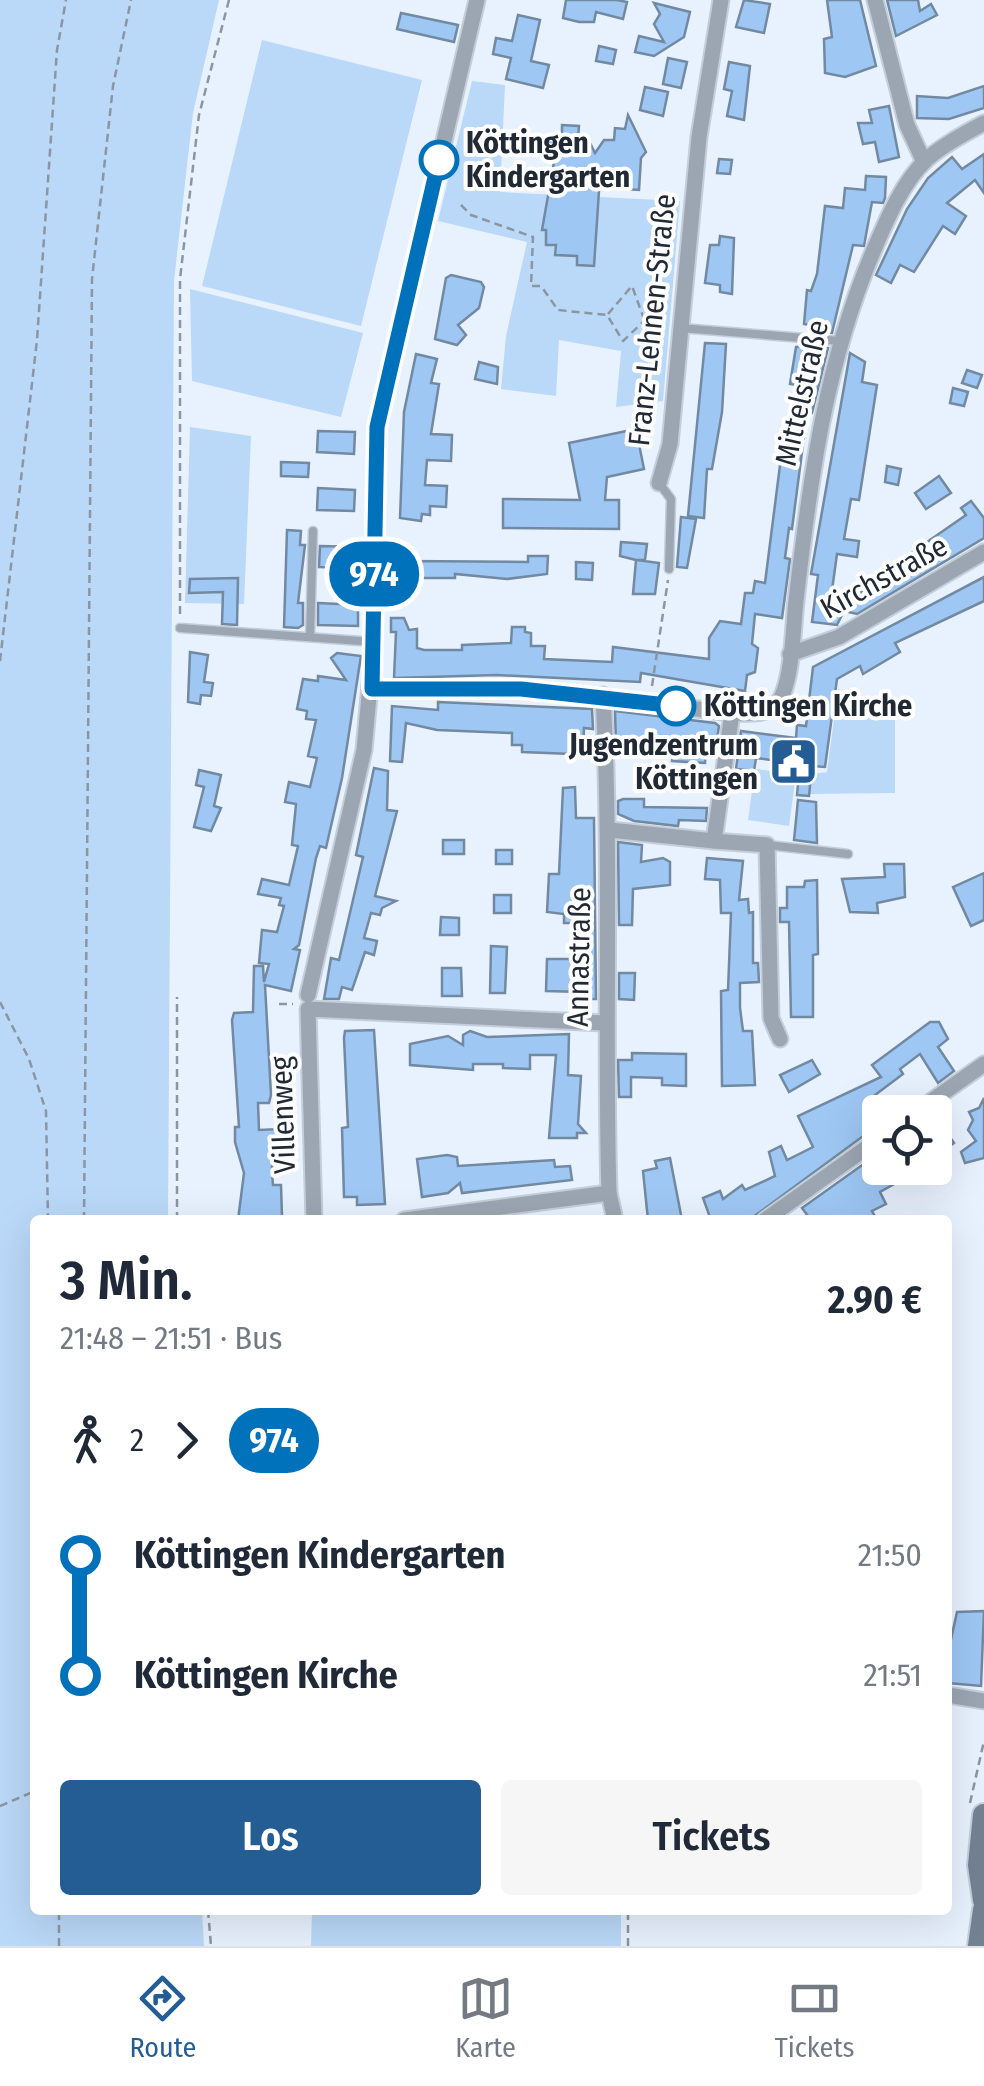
<!DOCTYPE html>
<html lang="de">
<head>
<meta charset="utf-8">
<style>
  :root { --surface:#fff; --page:#f6f6f7; --text:#1f2937; --muted:#747a83; --line:#e0e1e3; --accent:#245c94 }
  body { margin:0; font-family:"Fira Sans Condensed",sans-serif; background:var(--page); color:var(--text); height:100vh; display:flex; flex-direction:column; font-size:38px; white-space:nowrap }
  * { box-sizing:border-box; margin:0 }
  p { font-size:32px; color:var(--muted) }
  .icon { flex:none; width:55px; height:55px; fill:none; stroke:currentColor; stroke-width:2; stroke-linecap:round; stroke-linejoin:round }
  .map { position:relative; flex:1; overflow:hidden }
  .details { position:absolute; left:30px; top:1215px; width:922px; height:700px; display:flex; flex-direction:column; background:var(--surface); border-radius:10px; box-shadow:0 10px 40px #0002 }
  .details>* { flex:none }
  .badge { padding:0 20px; border-radius:32px; font-size:35px; line-height:65px }
  .buttons { position:absolute; left:862px; top:1095px; display:grid; gap:20px }
  .buttons a { display:grid; place-items:center; width:90px; height:90px; border-radius:10px; background:var(--surface); box-shadow:0 10px 40px #0002; font-size:50px }
  .map>.badge { position:absolute; translate:-50% -50%; box-shadow:0 0 0 5px #fff }
  .legs { display:flex; align-items:center; gap:15px; height:110px; padding:0 30px; font-size:32px }
  .legs p { margin-inline-start:auto }
  .summary { display:flex; align-items:center; justify-content:space-between; height:170px; padding:0 30px }
  h1 { font-size:55px; font-weight:600; line-height:75px }
  .primary-button { display:flex; gap:20px; margin-top:auto; padding:20px 30px }
  .primary-button a { flex:1; height:115px; border-radius:10px; background:var(--accent); color:#fff; font-size:40px; font-weight:600; line-height:115px; text-align:center }
  .primary-button a+a { background:var(--page); color:var(--text) }
  ul { padding:0 30px; list-style:none }
  li { display:flex; align-items:center; gap:35px; height:120px; font-size:38px }
  li i { display:grid; place-items:center; width:15px; height:100%; margin:0 12px; background:currentColor }
  li i::after { content:''; width:25px; height:25px; margin:-12px; border:8px solid; border-radius:50%; background:var(--surface) }
  li p { margin-inline-start:auto }
  li:first-child i { background:linear-gradient(#0000 50%,currentColor 0) }
  li:last-child i { background:linear-gradient(currentColor 50%,#0000 0) }
  .tabs { display:flex; justify-content:space-around; align-items:center; height:140px; border-top:2px solid var(--line); background:var(--surface); font-size:28px; color:var(--muted) }
  .tabs a { display:grid; justify-items:center; gap:5px }
  .tabs .current { color:var(--accent) }
  .map>svg:first-child { display:block }
</style>
</head>
<body>
<div class="map">
<svg width="984" height="1946" viewBox="0 0 984 1946">
  <rect width="100%" height="100%" fill="#e8f2fe"/>
  <g fill="#bad8f8">
    <polygon points="0,0 219,0 193,113 174,281 168,1220 35,1220 35,1910 202,1910 204,1946 0,1946"/>
    <polygon points="262,40 422,80 361,326 202,286"/>
    <polygon points="472,81 505,85 500,192 680,201 663,401 616,407 621,351 559,340 556,396 501,389 506,336 527,242 438,221"/>
    <polygon points="190,289 363,333 341,417 192,381"/>
    <polygon points="190,427 251,436 244,604 185,603"/>
    <polygon points="838,689 887,704 895,716 895,793 810,794 813,774 827,772"/>
    <polygon points="755,769 796,774 789,826 748,820"/>
    <polygon points="312,1910 621,1910 621,1946 311,1946"/>
  </g>
  <g fill="#9ec7f4" stroke="#7289a2" stroke-width="2.5">
    <polygon points="566,0 617,0 627,2 623,19 596,12 594,22 579,22 563,18"/>
    <polygon points="744,0 770,4 764,33 736,27"/>
    <polygon points="827,0 860,0 876,66 845,77 825,73 824,39 832,37"/>
    <polygon points="887,0 918,0 920,11 931,4 937,15 896,36"/>
    <polygon points="654,3 690,12 684,37 654,56 635,52 639,36 664,42 654,24 660,14"/>
    <polygon points="401,13 458,25 454,42 397,29"/>
    <polygon points="518,15 540,20 531,61 549,65 543,88 506,79 511,58 493,54 496,38 512,41"/>
    <polygon points="599,46 616,50 613,64 596,61"/>
    <polygon points="668,58 687,62 681,88 663,84"/>
    <polygon points="729,62 750,66 744,120 727,116 732,91 724,89"/>
    <polygon points="984,86 984,108 949,119 917,118 917,96 948,98"/>
    <polygon points="645,87 668,92 663,116 640,110"/>
    <polygon points="889,106 899,157 879,162 875,142 863,144 858,123 872,123 869,110"/>
    <polygon points="628,115 646,152 641,158 639,190 626,189 626,177 600,176 594,266 577,265 577,256 555,255 556,245 546,245 546,230 542,230 554,162 546,145 552,137 562,137 562,125 579,126 578,138 588,139 595,153 604,140 614,140 615,128 625,129"/>
    <polygon points="984,154 984,193 975,180 947,203 966,216 955,234 943,226 914,272 900,265 891,283 876,275 907,209 928,178 952,157 962,169"/>
    <polygon points="719,159 732,160 730,174 717,173"/>
    <polygon points="866,176 886,177 885,198 883,203 872,202 864,246 853,245 832,333 814,331 815,326 804,324 807,290 811,291 817,274 825,206 843,208 845,188 865,190"/>
    <polygon points="720,236 734,238 732,294 720,292 720,285 705,283 710,245 719,245"/>
    <polygon points="451,275 481,282 484,287 479,308 458,325 466,335 457,345 435,339 446,278"/>
    <polygon points="705,343 726,344 722,412 712,469 707,469 704,518 688,516"/>
    <polygon points="812,346 828,348 812,413 799,412 803,386 790,384 796,347"/>
    <polygon points="850,353 865,362 862,382 877,385 859,500 851,499 844,539 859,541 857,557 837,554 829,612 873,585 871,581 966,515 961,508 971,501 984,518 984,538 857,614 844,611 837,625 812,622 818,575 811,574"/>
    <polygon points="416,354 437,359 431,383 439,384 431,434 452,435 451,461 427,460 425,485 447,486 446,507 430,506 430,515 422,514 421,521 400,518 404,412"/>
    <polygon points="479,362 498,367 497,384 475,379"/>
    <polygon points="967,370 982,375 977,388 962,383"/>
    <polygon points="953,388 968,392 964,406 950,403"/>
    <polygon points="785,426 805,429 792,529 789,528 785,558 790,559 782,618 755,614 752,644 758,648 755,672 747,675 745,691 641,673 640,682 497,675 394,678 396,632 391,632 391,618 404,618 409,630 417,629 417,648 424,650 462,650 462,645 511,643 512,627 525,627 525,632 531,633 531,646 545,646 544,659 612,662 613,647 709,659 709,638 720,621 741,624 745,593 753,593 755,581 765,583"/>
    <polygon points="636,429 644,469 607,477 605,500 619,500 619,529 503,528 503,499 580,500 569,443"/>
    <polygon points="318,431 355,432 354,454 317,452"/>
    <polygon points="281,462 309,463 308,477 281,476"/>
    <polygon points="887,466 901,469 898,485 885,482"/>
    <polygon points="939,476 951,493 926,509 915,493"/>
    <polygon points="318,488 355,490 354,511 317,510"/>
    <polygon points="681,517 696,519 687,568 677,567"/>
    <polygon points="287,530 301,531 300,545 305,545 298,603 303,603 303,625 298,628 284,627"/>
    <polygon points="621,542 647,544 645,560 637,560 659,563 655,594 633,594 636,560 620,556"/>
    <polygon points="320,546 358,547 357,568 319,567"/>
    <polygon points="528,556 548,556 547,574 507,579 455,574 455,578 405,578 406,561 528,562"/>
    <polygon points="576,562 593,563 592,580 576,579"/>
    <polygon points="984,577 984,601 895,643 900,652 863,674 860,666 837,679 825,767 812,766 809,796 797,795 800,764 756,758 754,771 736,769 741,731 796,738 797,725 806,726 813,667"/>
    <polygon points="238,578 237,625 222,624 223,592 189,593 190,579"/>
    <polygon points="318,603 358,605 358,626 318,625"/>
    <polygon points="190,652 208,655 204,682 213,683 211,696 201,695 200,704 188,702"/>
    <polygon points="337,653 361,656 342,778 326,848 320,846 316,858 299,945 294,949 300,950 291,991 265,985 271,1095 269,1103 258,1103 259,1130 279,1129 280,1160 272,1160 272,1172 273,1185 281,1185 282,1216 238,1220 244,1173 235,1142 235,1127 239,1127 232,1020 234,1013 253,1012 254,966 263,966 264,982 269,964 259,963 262,930 277,932 284,906 279,905 281,898 258,894 262,879 289,885 298,846 292,845 296,804 285,802 289,782 310,787 317,758 308,756 316,720 306,719 307,711 297,709 303,679 318,681 318,676 346,680 331,658"/>
    <polygon points="438,702 592,709 593,729 584,728 583,753 572,754 522,752 522,745 512,745 512,733 437,730 406,723 402,762 390,761 392,706 438,710"/>
    <polygon points="615,711 715,723 719,726 715,751 706,749 705,763 672,761 673,750 616,745"/>
    <polygon points="374,768 388,771 387,810 397,811 375,896 396,901 382,908 380,915 371,913 364,938 377,941 374,955 365,952 352,990 342,987 339,999 324,999 331,958 339,960 363,857 356,855"/>
    <polygon points="199,770 221,775 214,806 221,808 211,831 194,827 204,787 196,785"/>
    <polygon points="575,787 576,818 594,818 596,999 581,999 581,992 546,991 547,959 573,959 575,923 564,923 564,914 547,912 549,874 559,874 563,788"/>
    <polygon points="623,799 644,799 644,807 707,808 706,821 679,820 678,826 634,821 618,814 618,801"/>
    <polygon points="798,800 816,802 817,843 794,840"/>
    <rect x="443" y="840" width="21" height="14"/>
    <polygon points="618,842 642,845 641,862 663,858 670,862 670,885 633,889 632,925 619,925"/>
    <rect x="496" y="850" width="16" height="14"/>
    <polygon points="707,858 743,861 739,900 748,899 749,913 753,912 753,963 758,963 759,982 740,983 740,1008 743,1031 752,1031 755,1085 722,1086 721,991 728,990 731,913 721,913 720,880 705,879"/>
    <polygon points="884,864 904,864 905,897 877,903 878,913 850,912 842,879 885,877"/>
    <polygon points="984,873 984,920 971,926 953,887"/>
    <polygon points="817,880 818,954 813,955 813,1017 791,1017 789,922 780,922 780,908 787,908 787,887 804,887 805,881"/>
    <rect x="494" y="895" width="17" height="18"/>
    <polygon points="441,917 459,918 459,935 440,935"/>
    <polygon points="491,946 507,947 505,993 490,993"/>
    <polygon points="442,968 461,968 462,996 442,996"/>
    <polygon points="619,973 635,973 634,1000 619,999"/>
    <polygon points="930,1022 939,1022 948,1039 938,1047 954,1071 938,1083 920,1054 900,1069 903,1074 875,1095 885,1112 869,1123 872,1129 866,1134 749,1220 711,1220 703,1198 720,1191 723,1199 742,1185 745,1190 775,1176 769,1152 781,1146 787,1160 813,1147 798,1116 881,1077 872,1065"/>
    <polygon points="374,1030 385,1204 357,1205 357,1197 344,1197 342,1128 348,1127 344,1038 345,1031"/>
    <polygon points="470,1031 487,1037 569,1034 568,1075 581,1076 578,1124 586,1133 577,1133 577,1138 549,1138 556,1055 530,1055 530,1069 503,1068 503,1064 473,1064 473,1070 410,1065 410,1044 448,1036 463,1045 463,1035"/>
    <polygon points="632,1053 686,1054 686,1086 662,1085 662,1078 631,1077 631,1097 619,1097 618,1060 632,1060"/>
    <polygon points="812,1060 820,1074 789,1092 780,1075"/>
    <polygon points="984,1098 984,1158 965,1163 961,1152 976,1141 968,1130 973,1120 969,1112 979,1108"/>
    <polygon points="943,1127 954,1143 935,1157 935,1133"/>
    <polygon points="879,1153 880,1168 934,1168 911,1183 907,1177 880,1192 886,1204 872,1211 877,1220 811,1220 802,1208"/>
    <polygon points="447,1155 457,1157 458,1166 554,1160 555,1167 570,1166 572,1180 462,1193 460,1183 448,1193 422,1197 417,1159"/>
    <polygon points="670,1158 682,1220 648,1220 643,1171 657,1168 655,1161"/>
    <polygon points="984,1611 981,1686 948,1683 948,1653 957,1612"/>
  </g>
  <g fill="none" stroke-linecap="round" stroke-linejoin="round">
    <defs>
      <g id="service">
        <polyline points="681,328 840,341"/>
        <polyline points="659,483 671,499 669,569"/>
        <polyline points="180,628 374,642"/>
        <polyline points="310,637 313,531"/>
        <polyline points="767,845 848,854"/>
      </g>
      <g id="minor">
        <polyline points="875,0 907,125 924,162"/>
        <polyline points="659,483 670,444 699,137 721,0"/>
        <polyline points="790,654 839,637 984,552"/>
        <path d="M372,689H521L732,713C746,713 764,716 776,705C793,688 793,625 796,601C810,478 826,359 876,245C888,217 903,182 926,160C943,145 964,134 984,123"/>
        <path d="M603,695C612,861 604,1027 609,1193L615,1220"/>
        <polyline points="610,830 714,841 732,713"/>
        <polyline points="714,841 767,845 771,1018 780,1039"/>
        <polyline points="308,995 364,750 374,642 377,427 477,0"/>
        <polyline points="916,1112 984,1064"/>
        <polyline points="314,1220 308,1009 604,1023"/>
        <polyline points="404,1220 609,1193"/>
        <polyline points="765,1220 880,1138"/>
        <polyline points="948,1695 984,1701"/>
      </g>
      <g id="secondary">
        <polyline points="984,1815 979,1865 984,1900"/>
        <polyline points="979,1946 984,1910"/>
      </g>
    </defs>
    <use href="#service" stroke="#c4ceda" stroke-width="11"/>
    <use href="#minor" stroke="#c4ceda" stroke-width="19"/>
    <use href="#secondary" stroke="#c4ceda" stroke-width="26"/>
    <g stroke="#8c96a1" stroke-width="2.5" stroke-dasharray="8 5" stroke-linecap="butt">
      <polyline points="461,205 471,215 533,237 531,286 541,286 558,310 607,315 623,341 645,320 665,322"/>
      <polyline points="608,314 632,286 644,319"/>
      <polyline points="180,614 180,279 199,115 229,0"/>
      <polyline points="0,661 37,340 57,50 66,0"/>
      <polyline points="652,686 668,580"/>
      <polyline points="0,1002 29,1059 46,1111 48,1220"/>
      <polyline points="279,1004 293,1004"/>
      <polyline points="84,1220 92,279 113,86 131,0"/>
      <polyline points="177,1220 177,997"/>
      <polyline points="970,1803 984,1741"/>
      <polyline points="0,1806 35,1791"/>
      <polyline points="208,1910 211,1946"/>
      <polyline points="59,1946 59,1910"/>
      <polyline points="628,1946 628,1910"/>
    </g>
    <use href="#service" stroke="#9ca6b2" stroke-width="8"/>
    <use href="#minor" stroke="#9ca6b2" stroke-width="15"/>
    <use href="#secondary" stroke="#738293" stroke-width="22"/>
  </g>
  <g fill="none" stroke-linecap="round" stroke-linejoin="round">
    <defs>
      <polyline id="line-1" points="439,160 377,427 372,689 521,689 676,706"/>
    </defs>
    <use href="#line-1" stroke="#fff" stroke-width="22"/>
    <use href="#line-1" stroke="#0072bc" stroke-width="15"/>
  </g>
  <defs>
    <symbol id="civic-square" viewBox="-11 -11 22 22"><rect x="-9" y="-9" width="18" height="18" rx="4" fill="#245c94" stroke="#fefefe"/><path d="M-.6-6.5H3V-4.5H.6V-3L4-1V1h2V6H-6V1h2V-1L-.6-3ZM-1.2 2.5V6h2.4V2.5Z" fill="#fff"/></symbol>
  </defs>
  <g fill-rule="evenodd">
    <use href="#civic-square" x="766" y="734" width="55" height="55"/>
  </g>
  <g fill="#fff" stroke="#0072bc" stroke-width="5">
    <circle cx="439" cy="160" r="18"/>
    <circle cx="676" cy="706" r="18"/>
  </g>
  <g text-anchor="middle" dominant-baseline="central" stroke-width="8" stroke-linejoin="round" paint-order="stroke">
    <g font-size="30" font-weight="bold" fill="#202934" stroke="#fefefe" text-anchor="start">
      <text x="466" y="143">Köttingen<tspan x="466" dy="34">Kindergarten</tspan></text>
      <text x="704" y="706">Köttingen Kirche</text>
    </g>
    <g font-size="30" fill="#202934" stroke="#fefefe">
      <text transform="translate(652 320) rotate(-84)">Franz-Lehnen-Straße</text>
      <text transform="translate(802 393) rotate(-77)">Mittelstraße</text>
      <text transform="translate(884 577) rotate(-29)">Kirchstraße</text>
      <text transform="translate(579 957) rotate(-89)">Annastraße</text>
      <text transform="translate(283 1115) rotate(-92)">Villenweg</text>
    </g>
    <g font-size="30" font-weight="bold" fill="#202934" stroke="#fefefe" text-anchor="end">
      <text x="758" y="745">Jugendzentrum<tspan x="758" dy="34">Köttingen</tspan></text>
    </g>
  </g>
</svg>
<div class="buttons">
<a><svg class="icon" aria-label="locate" viewBox="0 0 24 24"><circle cx="12" cy="12" r="6"/><path d="M12 2v4M12 18v4M2 12h4M18 12h4"/></svg></a>
</div>
<b class="badge" style="left:374px;top:574px;background:#0072bc;color:#fff">974</b>
<section class="details">
<div class="summary"><div><h1>3 Min.</h1><p>21:48 – 21:51 · Bus</p></div><b>2.90 €</b></div>
<div class="legs"><svg class="icon" aria-label="walk" viewBox="0 0 24 24"><circle cx="13" cy="4" r="2"/><path d="M13 8l-2 6 4 7M11 14l-3 7M7 12l3-4h3l4 4"/></svg>2<svg class="icon" aria-label="forward" viewBox="0 0 24 24"><path d="M9 5l7 7-7 7"/></svg><b class="badge" style="background:#0072bc;color:#fff">974</b></div>
<ul>
<li><i style="color:#0072bc"></i><b>Köttingen Kindergarten</b><p>21:50</p></li>
<li><i style="color:#0072bc"></i><b>Köttingen Kirche</b><p>21:51</p></li>
</ul>
<div class="primary-button"><a>Los</a><a>Tickets</a></div>
</section>
</div>
<nav class="tabs">
<a class="current"><svg class="icon" aria-label="directions" viewBox="0 0 24 24"><path d="M12 3l9 9-9 9-9-9zM9 14v-3h6M13 9l2 2-2 2"/></svg>Route</a>
<a><svg class="icon" aria-label="map" viewBox="0 0 24 24"><path d="M3 6l6-2 6 2 6-2v14l-6 2-6-2-6 2zM9 4v14M15 6v14"/></svg>Karte</a>
<a><svg class="icon" aria-label="tickets" viewBox="0 0 24 24"><path d="M3 7h18v10H3zM15 7v10"/></svg>Tickets</a>
</nav>
</body>
</html>
